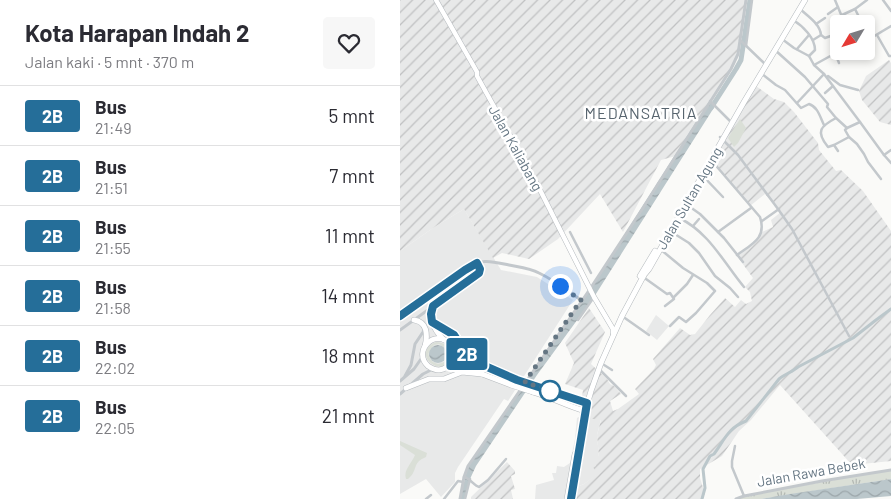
<!DOCTYPE html>
<html lang="id">
<head>
<meta charset="utf-8">
<style>
  :root { --surface:#fff; --page:#f7f7f7; --text:#2b2b33; --muted:#7c7c81; --line:#e1e1e2 }
  body { margin:0; font-family:Barlow,sans-serif; background:var(--page); color:var(--text); height:100vh; display:flex; flex-direction:column; font-size:19px; white-space:nowrap }
  * { box-sizing:border-box; margin:0 }
  p { font-size:16px; color:var(--muted) }
  .icon { flex:none; width:28px; height:28px; fill:none; stroke:currentColor; stroke-width:2; stroke-linecap:round; stroke-linejoin:round }
  .map { position:relative; flex:1; overflow:hidden }
  .side { display:flex; flex-direction:column; background:var(--surface); width:400px }
  .side>* { flex:none }
  .badge { padding:0 10px; border-radius:4px; font-size:18px; line-height:32px }
  .needle { width:32px; rotate:232deg }
  .fabs { position:absolute; left:430px; top:15px; display:grid; gap:10px }
  .fabs a { display:grid; place-items:center; width:45px; height:45px; border-radius:5px; background:var(--surface); box-shadow:0 2px 8px #0003; font-size:25px }
  .you { position:absolute; width:25px; height:25px; margin:-12px; border:4px solid #fff; border-radius:50%; background:#1a73e8; box-shadow:0 0 0 8px #1a73e833 }
  .map>.badge { position:absolute; translate:-50% -50%; box-shadow:0 0 0 2px #fff }
  .round { display:grid; place-items:center; flex:none; width:52px; height:52px; border-radius:5px; background:var(--page) }
  .headline { display:flex; align-items:center; justify-content:space-between; height:85px; padding:0 25px }
  h1 { font-size:24px; font-weight:700; line-height:38px }
  ul { padding:0; list-style:none }
  li { display:flex; align-items:center; gap:15px; height:60px; padding:0 25px; border-top:1px solid var(--line) }
  li div { flex:1 }
  li b { display:block; font-size:19px }
  li em { font-style:normal }
  li .badge { min-width:55px; font-weight:700; text-align:center }
  main { display:flex; flex:1; min-height:0 }
  .map>svg:first-child { display:block }
</style>
</head>
<body>
<main>
<section class="side">
<div class="headline"><div><h1>Kota Harapan Indah 2</h1><p>Jalan kaki · 5 mnt · 370 m</p></div><a class="round"><svg class="icon" aria-label="heart" viewBox="0 0 24 24"><path d="M12 20l-8-8c-3-5 5-10 8-4 3-6 11-1 8 4z"/></svg></a></div>
<ul>
<li><span class="badge" style="background:#256e99;color:#fff">2B</span><div><b>Bus</b><p>21:49</p></div><em>5 mnt</em></li>
<li><span class="badge" style="background:#256e99;color:#fff">2B</span><div><b>Bus</b><p>21:51</p></div><em>7 mnt</em></li>
<li><span class="badge" style="background:#256e99;color:#fff">2B</span><div><b>Bus</b><p>21:55</p></div><em>11 mnt</em></li>
<li><span class="badge" style="background:#256e99;color:#fff">2B</span><div><b>Bus</b><p>21:58</p></div><em>14 mnt</em></li>
<li><span class="badge" style="background:#256e99;color:#fff">2B</span><div><b>Bus</b><p>22:02</p></div><em>18 mnt</em></li>
<li><span class="badge" style="background:#256e99;color:#fff">2B</span><div><b>Bus</b><p>22:05</p></div><em>21 mnt</em></li>
</ul>
</section>
<div class="map">
<svg width="491" height="499" viewBox="0 0 491 499">
  <defs>
    <pattern id="industrial-furrows" width="10" height="10" patternUnits="userSpaceOnUse" patternTransform="scale(1.25)"><rect width="10" height="10" fill="#e8e9e9"/><path d="M-1 1l2-2M0 10L10 0M9 11l2-2" fill="none" stroke="#c0c1c2"/></pattern>
    <pattern id="grass-tufts" width="24" height="20" patternUnits="userSpaceOnUse" patternTransform="scale(1.25)"><rect width="24" height="20" fill="#dadfd7"/><path d="M3 7l-1-3M5 7V3M7 7l1-3M15 17l-1-3M17 17v-4M19 17l1-3" fill="none" stroke="#b4b9b4"/></pattern>
    <pattern id="water-waves" width="16" height="10" patternUnits="userSpaceOnUse" patternTransform="scale(1.25)"><rect width="16" height="10" fill="#bbc7cb"/><path d="M0 5q4-4 8 0t8 0" fill="none" stroke="#9ca6aa"/></pattern>
  </defs>
  <rect width="100%" height="100%" fill="#fafaf8"/>
  <g fill="#e8e9e9">
    <polygon points="64,209 101,270 137,277 173,300 108,401 104,399 58,467 55,473 55,482 41,497 26,479 0,494 0,251 36,226"/>
    <polygon points="256,315 269,326 257,340 246,331"/>
    <polygon points="179,417 201,419 197,435 199,457 196,466 198,474 184,484 174,488 173,499 135,499 136,485 154,480 152,473 156,473 157,466 164,467 170,463 175,439 177,418"/>
  </g>
  <g fill="url(#industrial-furrows)">
    <polygon points="0,0 346,0 338,54 334,63 276,156 261,160 223,232 200,194 158,239 129,259 102,253 93,258 64,209 36,226 0,251"/>
    <polygon points="489,60 491,63 491,125 480,122 462,100 459,91 466,76"/>
    <polygon points="356,86 374,99 384,102 394,112 418,143 419,150 436,171 441,170 463,191 491,231 491,461 452,465 380,385 351,420 339,431 322,456 300,469 300,478 305,494 300,499 173,499 174,488 184,484 197,474 193,467 196,466 194,459 199,457 197,435 201,420 179,417 183,390 165,384 174,363 165,343 189,308 205,332 191,364 207,379 210,384 214,386 221,394 210,401 213,411 218,409 239,394 235,389 254,369 256,365 253,359 280,328 290,335 295,334 310,315 325,298 335,307 341,300 346,304 352,301 350,292 345,287 353,278 337,256 358,239 362,232 373,227 371,220 381,212 365,194 350,206 311,159"/>
    <polygon points="107,462 115,471 115,474 111,476 115,489 111,490 113,499 71,499 71,497"/>
  </g>
  <g fill="url(#grass-tufts)" fill-rule="evenodd">
    <path d="M36,342C44,342 52,347 50,357C44,382 8,352 36,342ZM39,344L46,349L47,354L44,362L38,364L33,362C26,354 28,353 34,345Z"/>
    <polygon points="491,470 491,479 361,499 336,499 344,496"/>
  </g>
  <g fill="#dadfd7">
    <polygon points="340,119 346,128 338,143 334,147 328,138"/>
    <path d="M0,441L27,453L26,457C11,463 19,470 8,479H6C3,470 12,463 15,455L0,445Z"/>
  </g>
  <g fill="url(#water-waves)">
    <polygon points="310,100 315,106 194,297 137,375 76,466 70,479 65,499 60,499 68,466 190,289"/>
    <circle cx="38" cy="354" r="9"/>
    <polygon points="491,479 491,496 457,499 361,499 390,494"/>
  </g>
  <g fill="none" stroke-linecap="round" stroke-linejoin="round">
    <path stroke="#bbc7cb" stroke-width="3" d="M302,499L305,488L303,469L310,456L314,454C325,439 328,428 346,421L379,379C385,374 392,372 398,367L453,338L476,320L491,309"/>
    <polyline stroke="#bbc7cb" stroke-width="5" points="311,108 336,69 341,60 350,0"/>
    <defs>
      <polyline id="primary" points="36,0 77,72 77,76 137,184 194,297 213,329 213,333"/>
      <g id="trunk">
        <polyline points="240,276 255,251"/>
        <path d="M33,306C29,319 34,330 43,339"/>
        <path d="M14,320C27,322 28,334 25,346"/>
        <polyline points="32,322 37,325 54,335 66,353 77,362"/>
        <path d="M52,347C55,357 51,369 39,370C35,370 31,368 28,366C12,351 35,328 50,344C54,349 58,354 63,358C68,362 72,361 78,363C89,365 106,375 117,380"/>
        <polyline points="48,366 64,367 75,370 82,374 111,385"/>
        <polyline points="136,385 187,403"/>
        <polyline points="6,388 29,379 44,379 62,372 82,374"/>
        <path d="M133,392C151,397 167,406 185,411"/>
        <polyline points="167,499 175,454"/>
        <polyline points="171,499 185,412 191,391 201,363 222,316 244,275 249,269 344,102 405,0"/>
      </g>
    </defs>
    <use href="#primary" stroke="#b5babe" stroke-width="5.5"/>
    <use href="#trunk" stroke="#b4b9bd" stroke-width="6"/>
    <g stroke="#c3c8cc" stroke-width="2.5">
      <polyline points="435,0 445,24"/>
      <polyline points="483,0 491,11"/>
      <path d="M400,9C409,17 420,24 421,35L413,40"/>
      <polyline points="455,9 467,0"/>
      <polyline points="428,14 438,7"/>
      <polyline points="442,15 455,9 462,23"/>
      <path d="M393,20C403,26 415,38 415,50L409,56"/>
      <polyline points="416,24 425,18"/>
      <polyline points="421,35 425,38 439,33"/>
      <polyline points="477,35 489,56 491,56"/>
      <polyline points="431,36 433,50"/>
      <polyline points="382,39 394,48 409,56 414,65 424,74 460,122 484,155 491,163"/>
      <polyline points="340,40 364,63"/>
      <polyline points="466,41 491,26"/>
      <polyline points="346,46 352,0"/>
      <polyline points="439,48 434,50 439,63"/>
      <polyline points="397,49 409,35"/>
      <polyline points="375,50 405,77 428,104 427,107 436,118 447,128"/>
      <polyline points="455,51 455,55"/>
      <polyline points="414,65 434,54"/>
      <path d="M362,74L376,85L385,90L401,108L409,104C418,107 420,117 424,125"/>
      <polyline points="428,76 440,85 458,90"/>
      <polyline points="425,93 433,86"/>
      <polyline points="310,101 331,122"/>
      <polyline points="397,103 424,74"/>
      <path d="M436,118C421,126 415,131 428,147L434,145L449,137"/>
      <polyline points="460,122 447,128 445,130 449,137 457,144 464,154 468,162 481,179"/>
      <polyline points="320,137 338,155 378,209 392,229 449,336"/>
      <polyline points="434,145 438,151"/>
      <polyline points="484,155 491,150"/>
      <path d="M312,161L360,217C367,238 352,244 337,255"/>
      <polyline points="302,175 323,197"/>
      <polyline points="283,202 300,214 324,238 343,262"/>
      <path d="M279,218C309,232 324,263 344,287"/>
      <polyline points="362,221 379,209"/>
      <polyline points="293,226 299,219"/>
      <polyline points="270,231 289,243 299,253 315,276 330,288 338,297"/>
      <polyline points="170,232 191,273"/>
      <polyline points="318,232 351,208"/>
      <polyline points="260,249 283,268 307,283 315,291 296,313 286,322 279,317 270,326"/>
      <polyline points="244,277 246,279 267,294 270,293 274,299 265,306"/>
      <polyline points="274,297 287,284 293,275"/>
      <polyline points="222,316 249,335"/>
      <polyline points="178,320 194,297"/>
      <polyline points="201,363 212,370"/>
      <polyline points="200,370 226,396"/>
      <polyline points="335,446 332,461 332,467 344,496"/>
      <path d="M64,477C71,479 74,486 79,487L88,480L106,459"/>
      <polyline points="26,499 31,495"/>
      <polyline points="44,499 58,481 63,482"/>
      <polyline points="65,499 70,479"/>
    </g>
    <g stroke="#c3c8cc" stroke-width="3">
      <polyline points="70,266 76,275"/>
      <path d="M0,316L65,269C83,258 90,261 109,265C119,267 130,268 139,273C154,280 168,291 181,300"/>
      <polyline points="0,330 79,273 80,269 77,263"/>
      <polyline points="5,376 11,365 15,344 23,332 24,329"/>
      <polyline points="0,381 14,369 23,356"/>
      <polyline points="0,394 23,374 33,369"/>
      <polyline points="60,499 64,477 68,466 190,289 239,214 331,69 338,54 346,0"/>
      <polyline points="336,499 344,496 422,481 491,470"/>
    </g>
    <use href="#primary" stroke="#fff" stroke-width="4.5"/>
    <use href="#trunk" stroke="#fff" stroke-width="5"/>
    <defs>
      <g id="trunk-bridge">
        <polyline points="117,380 136,385"/>
        <polyline points="111,385 133,392"/>
      </g>
    </defs>
    <use href="#trunk-bridge" stroke="#b4b9bd" stroke-width="6" stroke-linecap="butt"/>
    <use href="#trunk-bridge" stroke="#fff" stroke-width="5"/>
  </g>
  <g fill="none" stroke-linecap="round" stroke-linejoin="round">
    <defs>
      <polyline id="line" points="0,316 65,270 77,263 80,269 79,273 33,306 31,314 32,322 54,335 66,353 78,363 117,380 187,403 171,499"/>
    </defs>
    <use href="#line" stroke="#fff" stroke-width="11"/>
    <use href="#line" stroke="#256e99" stroke-width="8"/>
    <polyline stroke="#657683" stroke-width="5" stroke-dasharray="0 9" points="150,391 125,382 181,300 160,286"/>
  </g>
  <circle fill="#fff" stroke="#256e99" stroke-width="2.5" cx="150" cy="391" r="10"/>
  <g text-anchor="middle" dominant-baseline="central" stroke-width="5" stroke-linejoin="round" paint-order="stroke">
    <g font-size="14" fill="#657683" stroke="#fff">
      <text transform="translate(116 148) rotate(61)">Jalan Kaliabang</text>
      <text transform="translate(289 198) rotate(-60)">Jalan Sultan Agung</text>
      <text transform="translate(411 472) rotate(-10)">Jalan Rawa Bebek</text>
    </g>
    <g font-size="16" letter-spacing="1" fill="#57646e" stroke="#fff">
      <text x="241" y="112">MEDANSATRIA</text>
    </g>
  </g>
</svg>
<div class="fabs">
<a><svg class="needle" viewBox="-14 -14 28 28"><path d="M0-13l5 13h-10z" fill="#e53935"/><path d="M0 13l5-13h-10z" fill="#7c7c81"/></svg></a>
</div>
<div class="you" style="left:160px;top:286px"></div>
<b class="badge" style="left:67px;top:354px;background:#256e99;color:#fff">2B</b>
</div>
</main>
</body>
</html>
